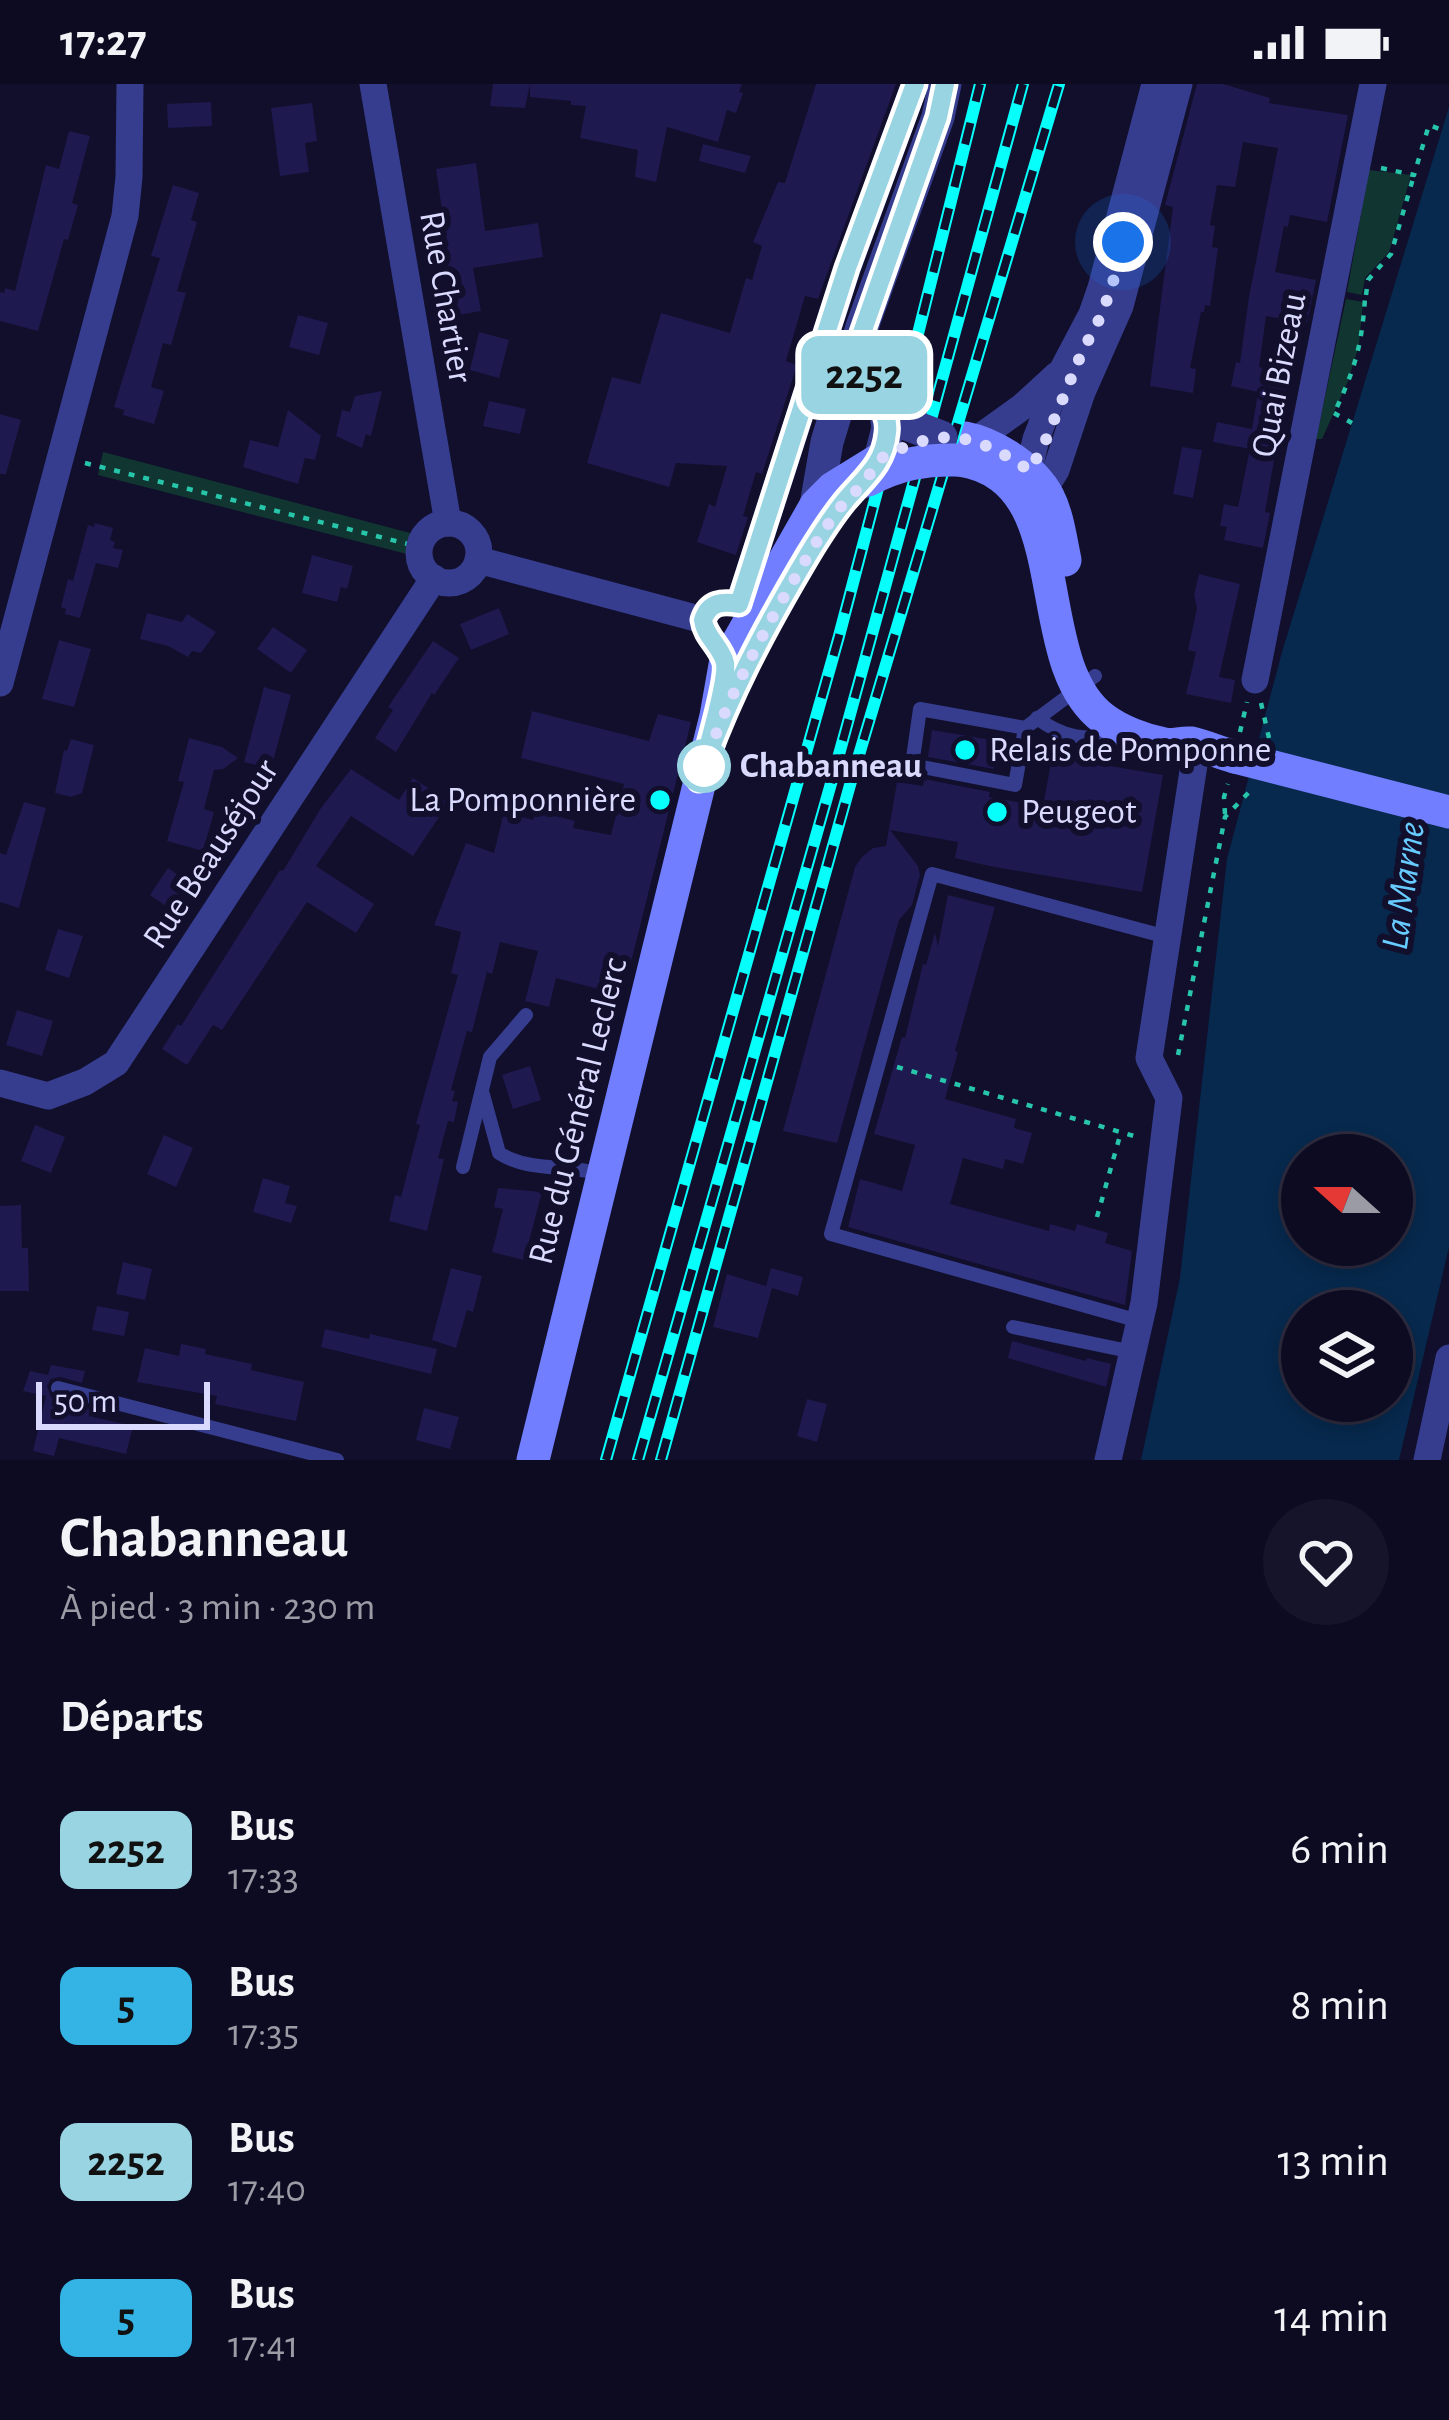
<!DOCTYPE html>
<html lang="fr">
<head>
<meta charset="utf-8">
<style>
  :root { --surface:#0d0b21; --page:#16142a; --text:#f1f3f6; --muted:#9a9ba5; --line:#2d2b3f }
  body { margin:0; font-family:"Alegreya Sans",sans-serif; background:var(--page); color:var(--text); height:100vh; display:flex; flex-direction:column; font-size:45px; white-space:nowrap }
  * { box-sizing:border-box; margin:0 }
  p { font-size:39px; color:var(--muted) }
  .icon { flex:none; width:66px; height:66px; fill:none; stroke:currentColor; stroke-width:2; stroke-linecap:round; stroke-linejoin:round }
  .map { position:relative; height:1376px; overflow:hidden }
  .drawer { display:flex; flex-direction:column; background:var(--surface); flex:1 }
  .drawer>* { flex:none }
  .badge { padding:0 24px; border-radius:18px; font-size:42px; line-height:78px }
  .needle { width:78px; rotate:291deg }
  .tools { position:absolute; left:1281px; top:1050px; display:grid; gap:24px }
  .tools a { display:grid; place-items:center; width:132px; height:132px; border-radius:50%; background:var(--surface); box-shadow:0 6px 18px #0003,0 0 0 3px var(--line); font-size:60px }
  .scale { position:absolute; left:36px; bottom:30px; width:174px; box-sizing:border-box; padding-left:12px; border:6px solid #dadaff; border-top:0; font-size:33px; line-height:42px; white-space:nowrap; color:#dadaff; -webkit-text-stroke:9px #110f2c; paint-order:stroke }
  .you { position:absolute; width:60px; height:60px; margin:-30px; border:9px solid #fff; border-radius:50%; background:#1a73e8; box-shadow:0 0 0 18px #1a73e833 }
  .map>.badge { position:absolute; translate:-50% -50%; box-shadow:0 0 0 6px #fff }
  h2 { padding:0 60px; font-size:45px; line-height:108px }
  .round { display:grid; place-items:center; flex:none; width:126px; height:126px; border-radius:63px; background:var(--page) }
  .overview { display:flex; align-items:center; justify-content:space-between; height:204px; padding:0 60px }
  h1 { font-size:57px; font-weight:600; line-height:90px }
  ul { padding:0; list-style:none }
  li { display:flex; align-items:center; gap:36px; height:156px; padding:0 60px }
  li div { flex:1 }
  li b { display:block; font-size:45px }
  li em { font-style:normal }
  li .badge { min-width:132px; font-weight:700; text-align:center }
  .status { display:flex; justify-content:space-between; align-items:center; height:84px; padding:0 60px; background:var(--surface); direction:ltr }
  .status svg { height:33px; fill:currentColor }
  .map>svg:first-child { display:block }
</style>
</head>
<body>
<div class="status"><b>17:27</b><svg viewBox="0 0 49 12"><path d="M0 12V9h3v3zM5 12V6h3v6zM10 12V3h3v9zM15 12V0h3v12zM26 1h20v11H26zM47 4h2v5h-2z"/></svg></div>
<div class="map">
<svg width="1449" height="1376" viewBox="0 0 1449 1376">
  <rect width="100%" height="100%" fill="#110f2c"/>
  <g fill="#113631">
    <polygon points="1369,86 1411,91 1389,168 1365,194 1362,211 1347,208"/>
    <polygon points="1346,215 1363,218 1359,261 1348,297 1322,355 1316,355"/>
    <polygon points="103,368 414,450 407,470 98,391"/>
  </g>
  <path fill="#07294d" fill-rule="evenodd" d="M1449,23V1163L1399,1376H1141L1180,1194L1227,775L1282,568ZM1302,1071H1392V1161H1302ZM1302,1227H1392V1317H1302Z"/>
  <g fill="#1e194e">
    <polygon points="493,0 530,0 525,24 490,22"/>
    <polygon points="530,0 742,0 739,8 743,9 736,29 727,26 718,58 667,43 656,98 635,93 638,66 580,54 586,22 571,21 571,17 530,13"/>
    <polygon points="816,0 896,0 818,215 805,212 786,277 797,281 762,390 756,388 743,432 748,433 736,471 697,458 709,420 715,423 727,382 676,379 669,403 587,379 612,293 640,300 661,229 730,249 746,194 752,196 762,162 753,158 778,98 785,99"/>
    <polygon points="1197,0 1223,0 1270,14 1269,19 1348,31 1327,138 1290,131 1288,143 1284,142 1275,188 1316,196 1307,239 1266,232 1259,283 1289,290 1265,428 1270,429 1263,464 1224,456 1227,443 1220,442 1224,420 1238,423 1250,365 1213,358 1217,338 1252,345 1258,308 1231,302 1236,278 1240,279 1249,213 1278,64 1243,58 1235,103 1217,101 1210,141 1215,142 1212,163 1218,164 1210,222 1205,221 1204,228 1201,228 1190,284 1196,285 1193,309 1150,302 1173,123 1165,121"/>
    <polygon points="211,18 212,42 168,44 167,20"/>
    <polygon points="312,19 317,57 305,59 309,88 280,92 271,24"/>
    <polygon points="69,47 90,52 72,119 78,121 68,156 64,155 38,247 0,237 0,208 4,209 5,204 15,207 46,81 59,85"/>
    <polygon points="703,60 751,72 745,89 699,77"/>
    <polygon points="476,79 485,147 538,139 543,173 473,184 481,227 453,232 444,168 447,164 446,154 436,85"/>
    <polygon points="173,101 199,109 191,136 197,138 177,207 186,209 171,261 163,259 151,303 164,307 154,340 123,331 124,326 114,323 160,174 151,172"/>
    <polygon points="298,231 328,239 319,271 289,263"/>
    <polygon points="479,248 509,256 499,294 470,286"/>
    <polygon points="382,307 371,352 366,350 362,364 336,352 342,326 350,328 355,312"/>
    <polygon points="489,317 526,325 520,350 483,342"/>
    <polygon points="288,326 321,352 315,376 305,374 298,400 243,383 250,356 278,363"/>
    <polygon points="0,330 21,336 6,390 0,390"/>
    <polygon points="1182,363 1202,366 1193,414 1173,410"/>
    <polygon points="95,439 113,444 110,456 115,458 113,464 123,466 118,484 96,479 80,534 65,530 66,525 61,523 68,495 73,497 88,441 94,443"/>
    <polygon points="312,471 353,482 347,505 341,503 337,518 302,509"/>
    <polygon points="1199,490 1240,500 1219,593 1235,596 1231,619 1186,610 1196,568 1188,566 1197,524 1194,511"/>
    <polygon points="499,524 509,550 471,566 460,540"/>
    <polygon points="147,529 182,538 187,530 216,548 201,569 192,567 188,573 168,562 140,555"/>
    <polygon points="273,543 307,566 291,589 257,565"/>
    <polygon points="59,556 91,565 74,623 42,615"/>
    <polygon points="433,557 459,574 434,611 432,609 396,668 375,654 393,626 388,623"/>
    <polygon points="264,603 291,611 271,685 244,678"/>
    <polygon points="532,627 649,657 658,630 691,638 628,890 611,886 606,907 556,894 549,923 525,917 538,867 500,858 492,890 487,888 472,948 467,947 451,1006 455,1007 452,1017 458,1018 454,1038 448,1037 438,1074 444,1075 427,1147 389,1137 395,1111 401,1113 420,1041 416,1040 458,891 451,889 461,848 434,841 466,759 494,769 504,728 533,736 536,727 575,737 573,744 611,751 624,700 521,674"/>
    <polygon points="932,646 998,657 994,685 928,673"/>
    <polygon points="189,654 222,663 238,674 223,685 214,686 204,725 214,728 203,767 167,757 184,698 178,697"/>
    <polygon points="71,655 94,661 82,709 71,713 55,709 64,666 67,667"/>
    <polygon points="1052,672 1163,691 1142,808 989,782 955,774 958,758 890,746 918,782 920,791 912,821 899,836 837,1059 783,1047 855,783 862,773 873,764 886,762 897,698 923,702 924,695 990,708 989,713 1043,723"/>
    <polygon points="351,685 399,716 413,694 449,718 413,772 351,732 316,782 374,820 356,849 307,818 222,946 213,941 187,981 162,965 178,940 181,942 280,786 283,787 321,724"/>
    <polygon points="24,718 46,724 19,824 0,818 0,769 6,771"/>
    <polygon points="168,784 193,801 175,828 150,811"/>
    <polygon points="948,811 995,823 955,967 958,968 945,1015 1016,1035 1014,1044 1032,1049 1023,1080 1005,1075 1003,1085 963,1074 950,1120 1049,1147 1050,1140 1075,1147 1077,1140 1108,1149 1105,1159 1132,1167 1125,1221 848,1143 860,1095 902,1107 915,1061 874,1050 902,953 905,954 923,880 926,881 935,849 938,862"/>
    <polygon points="58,845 83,852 69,894 45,886"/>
    <polygon points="17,926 53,937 42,972 6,961"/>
    <polygon points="530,982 541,1016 513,1025 502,991"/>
    <polygon points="35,1041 65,1053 51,1089 21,1077"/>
    <polygon points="164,1051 193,1064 176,1103 147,1090"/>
    <polygon points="263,1094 290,1102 285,1119 297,1122 291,1139 253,1128"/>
    <polygon points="498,1104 542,1108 524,1176 492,1168 503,1125 494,1123"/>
    <polygon points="21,1121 22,1164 28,1164 29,1207 0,1207 0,1122"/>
    <polygon points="123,1178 152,1185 145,1216 116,1210"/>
    <polygon points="451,1184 482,1192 473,1228 467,1226 456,1264 432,1256"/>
    <polygon points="771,1184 803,1193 798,1212 772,1204 758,1254 713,1243 727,1190 766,1202"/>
    <polygon points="97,1222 129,1228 124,1252 92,1246"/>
    <polygon points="325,1245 369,1255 370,1250 437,1265 431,1290 321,1263"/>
    <polygon points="1012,1257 1086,1277 1087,1274 1111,1280 1106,1303 1008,1274"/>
    <polygon points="181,1260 206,1265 205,1270 252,1280 251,1286 304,1298 296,1337 215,1320 217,1312 137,1298 145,1264 179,1272"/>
    <polygon points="51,1281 85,1287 82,1299 60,1293 51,1295 47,1302 51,1313 95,1327 93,1333 133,1342 126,1370 59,1354 54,1372 33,1367 46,1312 23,1307 30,1287 48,1291"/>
    <polygon points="807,1315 827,1320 817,1358 797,1352"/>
    <polygon points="424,1324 459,1333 450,1365 416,1356"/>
  </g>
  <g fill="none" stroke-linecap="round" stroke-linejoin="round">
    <g stroke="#27c6aa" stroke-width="4.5" stroke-dasharray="6 9" stroke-linecap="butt">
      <polyline points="1381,84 1414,91 1429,41 1442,46"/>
      <polyline points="1366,211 1368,196 1391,170 1414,91"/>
      <path d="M1337,323C1356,282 1362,259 1365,214"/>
      <polyline points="1334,329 1352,339"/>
      <polyline points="85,379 420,463"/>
      <polyline points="1261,619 1269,654"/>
      <polyline points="1240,648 1247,618"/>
      <polyline points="1225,730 1224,713 1228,700"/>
      <polyline points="1178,971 1225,733 1253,704"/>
      <polyline points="897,983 1134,1052 1138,1047"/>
      <polyline points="1097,1133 1121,1048"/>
    </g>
    <g stroke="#373d8e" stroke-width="14">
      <path d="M1037,634C1062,653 1086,658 1116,650"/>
      <polyline points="1025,644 920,625 912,681 1015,701 1025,644 1095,592"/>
      <path d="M482,1007L499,1069C528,1088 568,1080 600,1090"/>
      <polyline points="463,1083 490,973 526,931"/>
      <polyline points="1139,1237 831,1150 932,790 1167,853"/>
      <polyline points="1013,1243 1133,1268"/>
      <polyline points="58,1304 337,1376"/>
    </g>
    <g stroke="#373d8e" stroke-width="27">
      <polyline points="373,0 448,439"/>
      <polyline points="976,356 1022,323 1057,291"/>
      <polyline points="1024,406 1036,355 1063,285 1092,230 1101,204 1155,0"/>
      <polyline points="1030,411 1045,404 1056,386 1082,308 1120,222 1179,0"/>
      <circle cx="449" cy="469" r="30"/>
      <polyline points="478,476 703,536"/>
      <polyline points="739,520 847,185 915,0"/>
      <polyline points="1255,596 1373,0"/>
      <polyline points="0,599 125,132 129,93 130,0"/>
      <polyline points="0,999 48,1012 85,998 116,979 434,494"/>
      <polyline points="1108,1376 1144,1219 1169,1014 1149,974 1197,661"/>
      <polyline points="1427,1376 1449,1274"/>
    </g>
    <g stroke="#373d8e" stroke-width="33">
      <polyline points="857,263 867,301 886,328 888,344 880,375 864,398"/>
      <polyline points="816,421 827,358 862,243 938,33 945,0"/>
    </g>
    <g stroke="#717eff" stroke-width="33">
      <path d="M965,354C981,357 995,364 1008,372C1054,402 1055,426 1065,476"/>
      <path d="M959,376C1082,394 1024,576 1104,635C1120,647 1144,656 1164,660C1173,662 1181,658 1191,659C1205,662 1220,669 1235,673"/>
      <polyline points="533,1376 716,632 725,581 816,421 833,404 880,375"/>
    </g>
    <defs>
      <g id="rail">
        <polyline points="606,1376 839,552 907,294 980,0"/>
        <polyline points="638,1376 832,696 1023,0"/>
        <polyline points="661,1376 850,701 1059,0"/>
      </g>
    </defs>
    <use href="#rail" stroke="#06fffb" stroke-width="12"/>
    <use href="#rail" stroke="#110f2c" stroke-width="8" stroke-dasharray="22" stroke-linecap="butt"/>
    <polyline stroke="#373d8e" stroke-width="33" points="886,328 904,339 941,353"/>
    <g stroke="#717eff" stroke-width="33">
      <path d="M868,396C899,380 924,375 959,376"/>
      <polyline points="1235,673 1449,728"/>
    </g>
  </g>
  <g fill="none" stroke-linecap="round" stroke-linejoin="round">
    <defs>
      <path id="line" d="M915,0L847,184L739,520C722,517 709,518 703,536C705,553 721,562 725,579C728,597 705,674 699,696C727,614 764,545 808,471C819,453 831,434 844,418C863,395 884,381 887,349C890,327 874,318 867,299C862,288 860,275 857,263L938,33L945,0"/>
    </defs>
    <use href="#line" stroke="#fff" stroke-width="27"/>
    <use href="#line" stroke="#98d4e2" stroke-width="18"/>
    <path stroke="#dadaff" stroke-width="12" stroke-dasharray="0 21.6" d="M704,682L699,696C722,628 749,575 784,513C803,481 820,449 843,420C849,412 857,407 863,400C871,391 874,378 885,372C945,341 977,351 1030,387L1045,358L1082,268L1098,238L1111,206L1123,158"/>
  </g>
  <g fill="#06fffb" stroke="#110f2c" stroke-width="4.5">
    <circle cx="965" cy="666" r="12"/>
    <circle cx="660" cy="716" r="12"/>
    <circle cx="997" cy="728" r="12"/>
  </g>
  <circle fill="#fff" stroke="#98d4e2" stroke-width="6" cx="704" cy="682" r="24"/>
  <g text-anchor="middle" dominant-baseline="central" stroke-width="12" stroke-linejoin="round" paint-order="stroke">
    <g font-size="36" fill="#dadaff" stroke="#110f2c">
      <text transform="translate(446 213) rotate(80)">Rue Chartier</text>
      <text transform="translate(1279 291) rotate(-79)">Quai Bizeau</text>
      <text transform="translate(211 770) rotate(-57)">Rue Beauséjour</text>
      <text transform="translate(578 1027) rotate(-76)">Rue du Général Leclerc</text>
    </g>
    <g font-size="36" fill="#dadaff" stroke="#110f2c" text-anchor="start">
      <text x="989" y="666">Relais de Pomponne</text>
      <text x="636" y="716" text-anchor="end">La Pomponnière</text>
      <text x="1021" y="728">Peugeot</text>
    </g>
    <g font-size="36" font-weight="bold" fill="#dadaff" stroke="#110f2c" text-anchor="start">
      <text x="740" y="682">Chabanneau</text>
    </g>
    <g font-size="39" font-style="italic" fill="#68cbff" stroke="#110f2c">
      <text transform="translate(1404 802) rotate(-82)">La Marne</text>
    </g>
  </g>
</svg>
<div class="tools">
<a><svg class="needle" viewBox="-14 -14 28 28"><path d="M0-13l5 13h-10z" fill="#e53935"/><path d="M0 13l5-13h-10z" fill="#9a9ba5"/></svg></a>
<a><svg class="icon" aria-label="layers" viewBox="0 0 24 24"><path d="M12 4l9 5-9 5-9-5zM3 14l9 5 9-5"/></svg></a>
</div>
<div class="scale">50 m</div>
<div class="you" style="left:1123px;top:158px"></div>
<b class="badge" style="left:864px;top:291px;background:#98d4e2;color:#111">2252</b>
</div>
<section class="drawer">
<div class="overview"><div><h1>Chabanneau</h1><p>À pied · 3 min · 230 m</p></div><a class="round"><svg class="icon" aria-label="heart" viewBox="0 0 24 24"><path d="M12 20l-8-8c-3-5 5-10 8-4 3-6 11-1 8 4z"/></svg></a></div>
<h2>Départs</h2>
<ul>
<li><span class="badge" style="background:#98d4e2;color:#111">2252</span><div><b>Bus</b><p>17:33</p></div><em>6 min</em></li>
<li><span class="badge" style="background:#34b4e4;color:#111">5</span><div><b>Bus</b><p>17:35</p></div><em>8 min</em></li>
<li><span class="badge" style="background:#98d4e2;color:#111">2252</span><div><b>Bus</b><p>17:40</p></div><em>13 min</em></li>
<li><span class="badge" style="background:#34b4e4;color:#111">5</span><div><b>Bus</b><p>17:41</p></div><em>14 min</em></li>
</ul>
</section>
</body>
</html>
